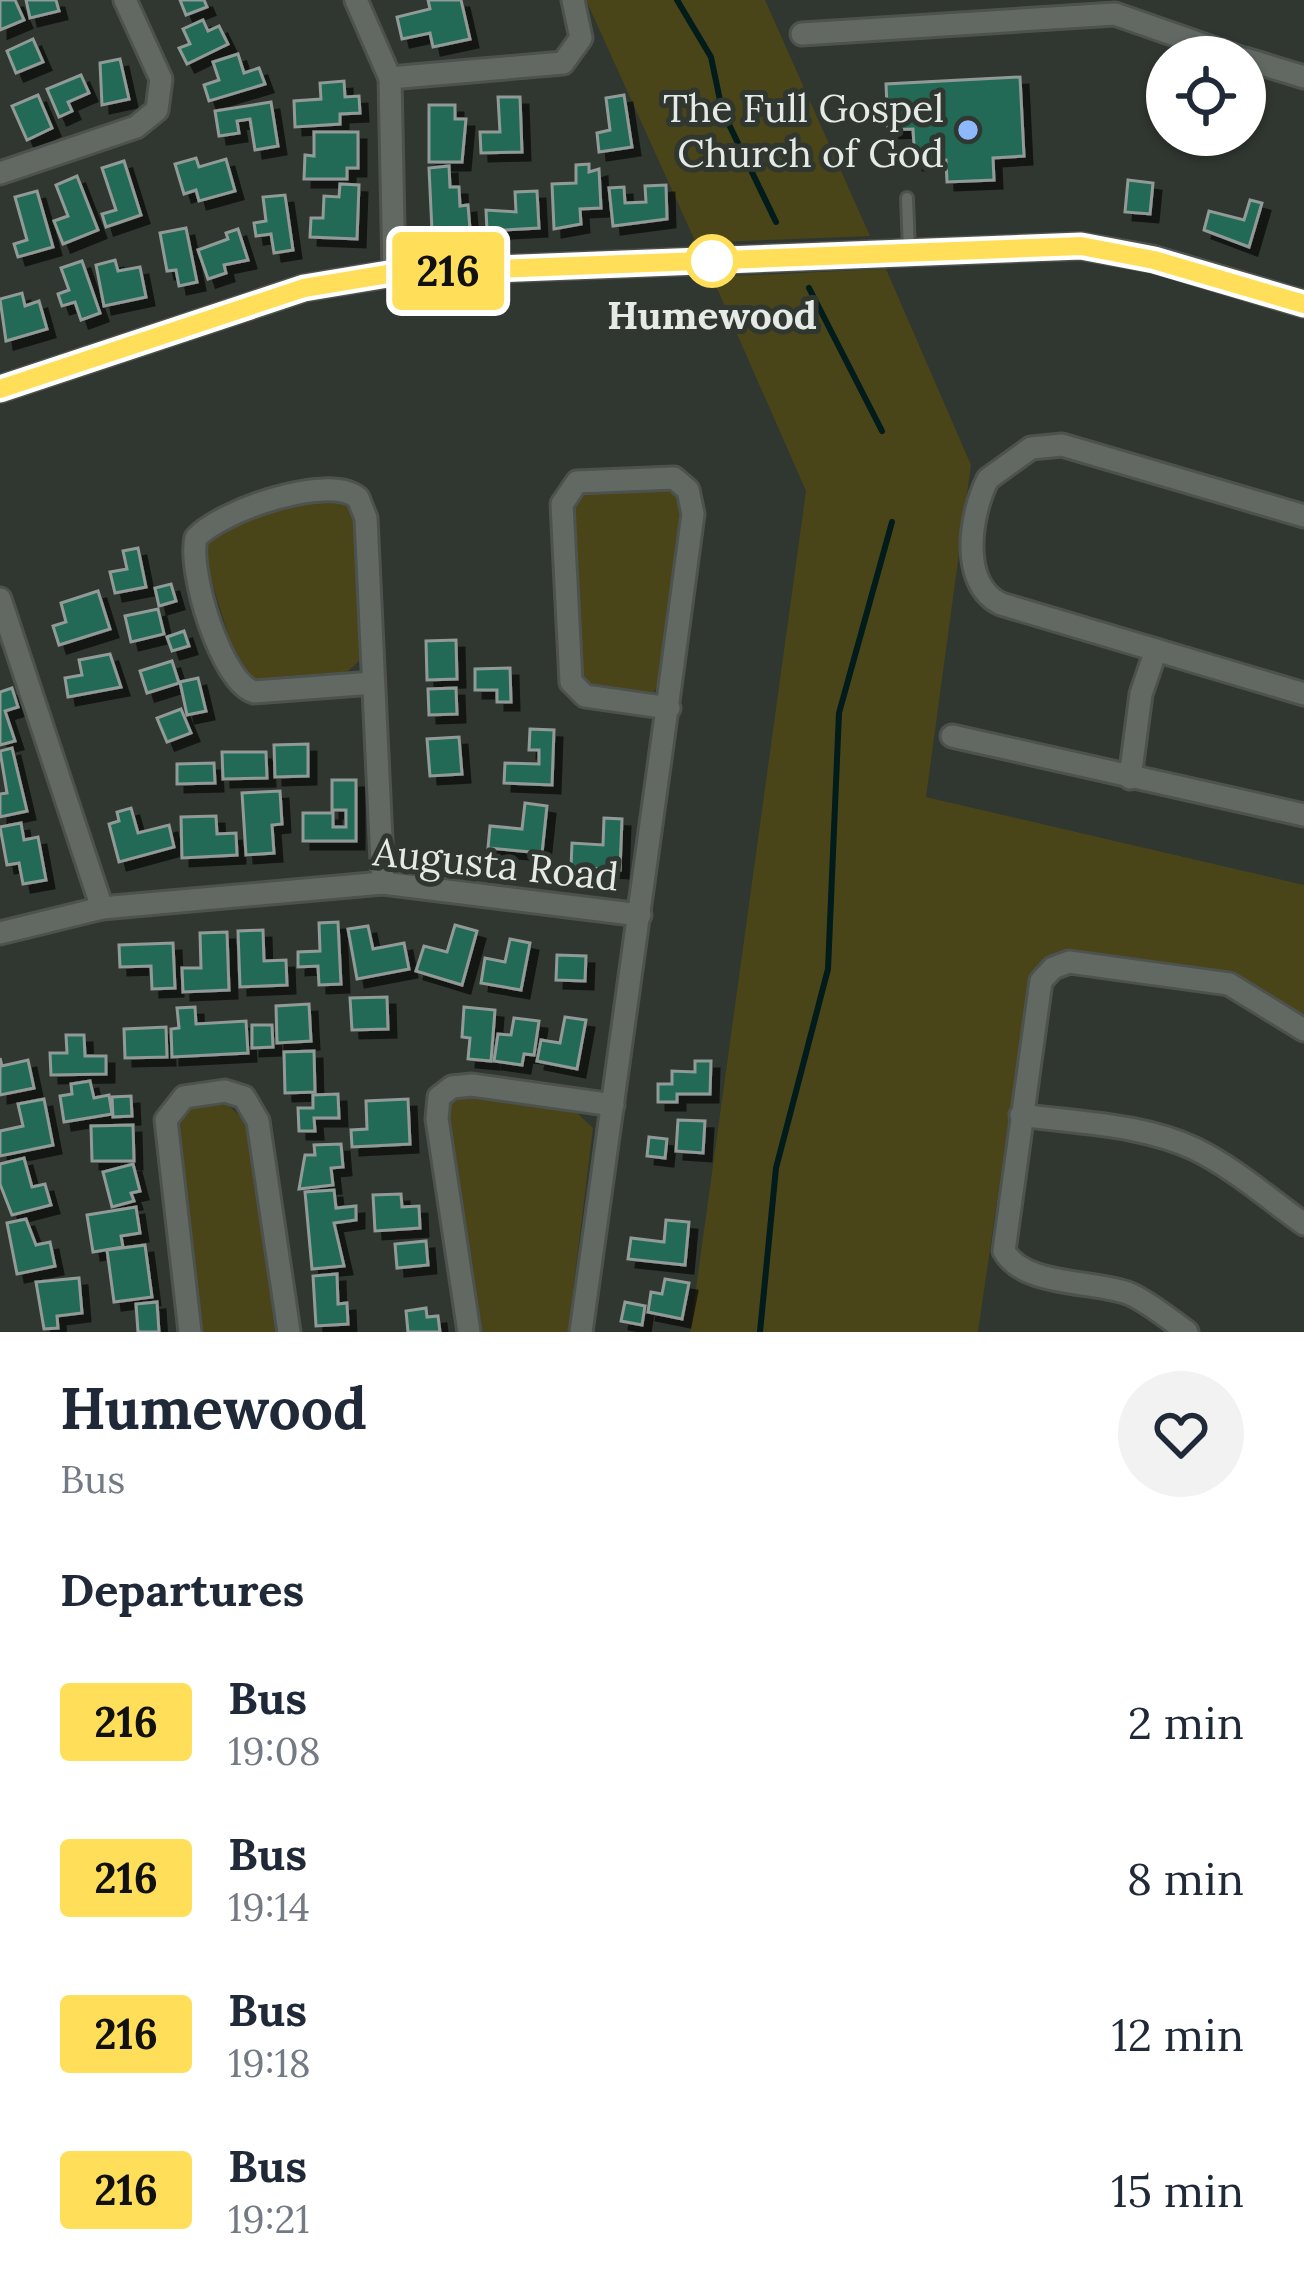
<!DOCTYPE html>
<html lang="en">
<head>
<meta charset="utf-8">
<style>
  :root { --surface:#fff; --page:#f2f2f3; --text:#1f2937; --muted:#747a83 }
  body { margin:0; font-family:Lora,serif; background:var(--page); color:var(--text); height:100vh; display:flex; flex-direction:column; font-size:45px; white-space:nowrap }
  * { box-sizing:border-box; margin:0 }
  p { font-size:39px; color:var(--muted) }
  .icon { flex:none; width:66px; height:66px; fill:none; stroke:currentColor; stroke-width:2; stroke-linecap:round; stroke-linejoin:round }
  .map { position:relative; height:1332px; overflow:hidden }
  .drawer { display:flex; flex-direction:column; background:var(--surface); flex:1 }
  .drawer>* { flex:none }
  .badge { padding:0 24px; border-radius:9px; font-size:42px; line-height:78px }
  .fabs { position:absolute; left:1146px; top:36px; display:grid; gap:24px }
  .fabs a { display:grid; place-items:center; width:120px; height:120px; border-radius:50%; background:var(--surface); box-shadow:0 3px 9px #0004; font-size:60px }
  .map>.badge { position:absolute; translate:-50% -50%; box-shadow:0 0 0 6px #fff }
  h2 { padding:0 60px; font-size:45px; line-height:108px }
  .round { display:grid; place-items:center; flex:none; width:126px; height:126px; border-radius:63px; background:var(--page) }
  .summary { display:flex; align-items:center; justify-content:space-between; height:204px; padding:0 60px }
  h1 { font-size:57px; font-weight:800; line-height:90px }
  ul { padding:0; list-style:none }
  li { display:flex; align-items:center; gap:36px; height:156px; padding:0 60px }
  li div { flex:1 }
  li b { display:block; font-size:45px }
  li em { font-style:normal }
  li .badge { min-width:132px; font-weight:700; text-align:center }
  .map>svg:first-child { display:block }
</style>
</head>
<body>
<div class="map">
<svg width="1304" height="1332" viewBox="0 0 1304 1332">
  <defs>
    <filter id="shadow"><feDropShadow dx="8" dy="8" stdDeviation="0" flood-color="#0009"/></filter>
  </defs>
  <rect width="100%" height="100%" fill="#303630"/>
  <g fill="#494519">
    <polygon points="586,0 765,0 870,236 696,243"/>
    <polygon points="886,269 971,465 926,797 1304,885 1304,1020 1241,977 1072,952 1051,958 1029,982 978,1332 690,1332 806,491 712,277"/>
    <polygon points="674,485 687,512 666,673 653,693 587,689 579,681 565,513 583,488"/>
    <polygon points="323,494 348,502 355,515 360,660 344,675 252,682 238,667 202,550 216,531"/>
    <polygon points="467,1095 573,1109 593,1128 568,1332 479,1332 447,1123 451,1101"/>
    <polygon points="223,1100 248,1124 280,1332 199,1332 176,1125 190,1106"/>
  </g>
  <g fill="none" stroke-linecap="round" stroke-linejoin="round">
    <g stroke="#021b1b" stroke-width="6">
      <polyline points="677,0 711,57 722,110 776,222"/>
      <polyline points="809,288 882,431"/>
      <polyline points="760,1332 776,1168 828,969 839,713 892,522"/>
    </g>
  </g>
  <g fill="#216b56" stroke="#919a97" stroke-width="3" filter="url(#shadow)">
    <polygon points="0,0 15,0 24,20 0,30"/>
    <polygon points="26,0 56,0 59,11 30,18"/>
    <polygon points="180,0 204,0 207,7 186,15"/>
    <polygon points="428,0 461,0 470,39 433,47 430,33 402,39 397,17 430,9"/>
    <polygon points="203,20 208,31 219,26 228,44 187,64 179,48 190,44 183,29"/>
    <polygon points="33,39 43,62 16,73 7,51"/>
    <polygon points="238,54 244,73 259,68 265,84 209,101 204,85 219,80 213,62"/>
    <polygon points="120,59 129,99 102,105 100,63"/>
    <polygon points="81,75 89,93 68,102 72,111 59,117 47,89"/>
    <polygon points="1020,77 1024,156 993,158 994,180 947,182 946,160 915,162 913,129 888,130 886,84"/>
    <polygon points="344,81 345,97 359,96 360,113 340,114 340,124 295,127 294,101 321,99 320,83"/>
    <polygon points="38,95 52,128 27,140 12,106"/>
    <polygon points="624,95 632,147 599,152 597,133 610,130 606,98"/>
    <polygon points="498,97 520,97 522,152 481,153 480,132 500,132"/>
    <polygon points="271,102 278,146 255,150 250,119 237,121 239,133 219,136 215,111"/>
    <polygon points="429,105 455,105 455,119 466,119 462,162 429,162"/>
    <polygon points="314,132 358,132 358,168 347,168 347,179 304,179 305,155 314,156"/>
    <polygon points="196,158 199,167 226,159 235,191 199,201 196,190 184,194 175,164"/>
    <polygon points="124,161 141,215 106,227 102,214 116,210 102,168"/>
    <polygon points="589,164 589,172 599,169 601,208 580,209 581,224 554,229 552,184 576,183 576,165"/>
    <polygon points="449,166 450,187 459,187 460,206 468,205 470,229 432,231 429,168"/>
    <polygon points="77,176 98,230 63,244 54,221 68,216 56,185"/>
    <polygon points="1128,180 1153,183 1150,214 1125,212"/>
    <polygon points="340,184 359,185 357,239 310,237 311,218 323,218 324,196 339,197"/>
    <polygon points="666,185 667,219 613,226 609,188 624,187 625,203 646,202 645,186"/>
    <polygon points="37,191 53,247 18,257 14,244 27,240 15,197"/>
    <polygon points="537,191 539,228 487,231 486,210 516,212 515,192"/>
    <polygon points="285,195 293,250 274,253 271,234 256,236 254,223 266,221 263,197"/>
    <polygon points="1250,200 1262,203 1249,247 1204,230 1209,211 1244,220"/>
    <polygon points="186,228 197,282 179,286 176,270 167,271 160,233"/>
    <polygon points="238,229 248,260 224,265 226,273 208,279 198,250 228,239 226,233"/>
    <polygon points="115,260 118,271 140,267 146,297 104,306 96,265"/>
    <polygon points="82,261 100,313 81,320 75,302 62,306 58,294 69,290 61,268"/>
    <polygon points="22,293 25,306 39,301 47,329 6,341 0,299"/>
    <polygon points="138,548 146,587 115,593 110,572 127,569 123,551"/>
    <polygon points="171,584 176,601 159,606 155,588"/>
    <polygon points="98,591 110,629 59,645 53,626 66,622 61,603"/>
    <polygon points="158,609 164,634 131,642 125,616"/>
    <polygon points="184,631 189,646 172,651 167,637"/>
    <polygon points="456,640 457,679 427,680 426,641"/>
    <polygon points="110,654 121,687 68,697 65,678 82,675 79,660"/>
    <polygon points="172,661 179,683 147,693 140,671"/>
    <polygon points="510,668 511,702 497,702 497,690 475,690 475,669"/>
    <polygon points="198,678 206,711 187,715 180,682"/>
    <polygon points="12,688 18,707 5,711 15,741 0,745 0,692"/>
    <polygon points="456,688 457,714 429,715 428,689"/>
    <polygon points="181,709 191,733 167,742 157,718"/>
    <polygon points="530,729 554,730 552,785 504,783 505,763 539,764 539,750 529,750"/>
    <polygon points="459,737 462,774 430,776 427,739"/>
    <polygon points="308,744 308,776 275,777 274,745"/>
    <polygon points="12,748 27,811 0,817 0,794 7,793 0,751"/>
    <polygon points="222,752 266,752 267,778 223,779"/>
    <polygon points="214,763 215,783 177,784 177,764"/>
    <polygon points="332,780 356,780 356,841 303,841 303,813 333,813 333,827 346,827 346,810 332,810"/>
    <polygon points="280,791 282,824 272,825 274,853 246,855 242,793"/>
    <polygon points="525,803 547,806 542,853 488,848 490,826 522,829"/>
    <polygon points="131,808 138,833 169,825 174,847 119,862 109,824 119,821 117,812"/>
    <polygon points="216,816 217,834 236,833 237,855 182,858 181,817"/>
    <polygon points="604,818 622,819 620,870 571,867 572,843 603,845"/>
    <polygon points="21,823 24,840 38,837 46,880 23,884 19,863 7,865 0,827"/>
    <polygon points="338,922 341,984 319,985 318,966 298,967 298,952 320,951 319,923"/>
    <polygon points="455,925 477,931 462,985 416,971 424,946 447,952"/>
    <polygon points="368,926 373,949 404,943 409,969 357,979 348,929"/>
    <polygon points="263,930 264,961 286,960 287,985 240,987 238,931"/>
    <polygon points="227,932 229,990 183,992 182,968 201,968 200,933"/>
    <polygon points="510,939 530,943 521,990 481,983 485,958 505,962"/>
    <polygon points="173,943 175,988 152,989 151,966 120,967 119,945"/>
    <polygon points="557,955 586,956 585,981 556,980"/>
    <polygon points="387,997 388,1029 352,1030 350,998"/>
    <polygon points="309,1004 311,1041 277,1043 276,1006"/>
    <polygon points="195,1007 196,1024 246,1021 248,1053 172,1057 171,1029 179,1028 177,1008"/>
    <polygon points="464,1007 495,1010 491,1061 468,1059 470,1038 462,1037"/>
    <polygon points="565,1017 586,1020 577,1069 537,1061 541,1040 560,1043"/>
    <polygon points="514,1018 539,1021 534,1055 524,1054 522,1065 494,1061 498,1034 511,1035"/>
    <polygon points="252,1025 272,1025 273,1047 252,1048"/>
    <polygon points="166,1027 167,1057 125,1058 124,1029"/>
    <polygon points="66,1035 84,1035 85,1056 106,1056 106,1074 51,1075 50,1053 67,1053"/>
    <polygon points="314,1051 315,1092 285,1093 284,1052"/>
    <polygon points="0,1058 2,1066 28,1060 34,1088 0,1095"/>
    <polygon points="695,1061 711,1061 710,1094 677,1094 677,1102 658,1102 658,1084 672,1084 672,1071 695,1072"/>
    <polygon points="90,1081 94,1098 109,1095 112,1114 64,1122 60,1096 72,1094 71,1084"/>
    <polygon points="338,1094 339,1118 314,1118 315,1131 299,1131 298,1108 313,1108 313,1095"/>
    <polygon points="131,1096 132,1116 113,1117 112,1097"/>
    <polygon points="44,1099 53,1145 0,1156 0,1131 23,1126 18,1104"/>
    <polygon points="408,1099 410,1144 352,1147 351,1130 367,1129 366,1101"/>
    <polygon points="678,1120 705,1121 703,1153 676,1151"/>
    <polygon points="133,1125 134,1161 92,1161 91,1126"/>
    <polygon points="649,1137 667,1139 665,1158 647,1156"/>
    <polygon points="341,1144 343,1167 331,1168 333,1185 299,1189 305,1155 315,1155 314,1145"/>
    <polygon points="24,1158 32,1187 45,1184 51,1205 12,1215 0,1184 0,1164"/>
    <polygon points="133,1164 140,1191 131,1193 134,1201 112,1207 103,1172"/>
    <polygon points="334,1190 336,1208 356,1206 356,1220 334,1223 344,1266 312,1269 305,1192"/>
    <polygon points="401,1194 402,1207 419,1206 420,1228 375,1231 373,1195"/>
    <polygon points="136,1207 140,1233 121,1236 123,1247 93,1252 87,1215"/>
    <polygon points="26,1219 36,1245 50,1242 55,1266 17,1274 7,1223"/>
    <polygon points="666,1220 689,1222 685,1265 628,1259 631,1238 664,1242"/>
    <polygon points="426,1241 428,1265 397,1268 395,1244"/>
    <polygon points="145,1245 152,1297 114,1302 107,1250"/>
    <polygon points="337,1274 338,1304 347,1303 348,1324 316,1326 313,1276"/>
    <polygon points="79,1278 82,1313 57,1316 58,1328 44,1329 36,1282"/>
    <polygon points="665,1279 689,1283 682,1319 648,1312 651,1292 662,1294"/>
    <polygon points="157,1302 159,1332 138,1332 136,1304"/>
    <polygon points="625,1302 645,1306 642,1325 621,1321"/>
    <polygon points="426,1308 427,1317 438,1316 440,1332 408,1332 406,1311"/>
  </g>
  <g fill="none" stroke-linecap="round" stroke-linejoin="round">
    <defs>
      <polyline id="service" points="907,198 909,251"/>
      <g id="minor">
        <polyline points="356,0 390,78"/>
        <polyline points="802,34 1115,14 1238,57"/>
        <polyline points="1245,59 1304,77"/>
        <polyline points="0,173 136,127 157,110 161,79 125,0"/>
        <polyline points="394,273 390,78 563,63 581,38 573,0"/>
        <path d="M1304,516L1062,445L1031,448L988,479C970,514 959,584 1001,604L1304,694"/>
        <polyline points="0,599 102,908"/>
        <path d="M373,683L254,692C221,682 188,571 196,538C220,511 329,473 358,498L366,518L383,883"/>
        <polyline points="952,736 1304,815"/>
        <polyline points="1130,778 1141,694 1156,650"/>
        <polyline points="0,933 102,908 383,883 640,915"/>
        <path d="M1021,1115C1078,1123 1142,1124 1195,1149C1234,1168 1269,1199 1304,1224"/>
        <polyline points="190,1332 166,1120 184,1097 225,1091 244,1097 258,1121 289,1332"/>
        <polyline points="469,1332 437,1119 439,1097 452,1087 472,1085 613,1105"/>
        <path d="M581,1332C619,1060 657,787 693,514L688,490L674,478L577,482L562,504L571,682L585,696L669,708"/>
        <path d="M1187,1332C1169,1319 1150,1303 1130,1294C1094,1280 1024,1287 1004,1251L1041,981L1053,968L1069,962L1229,984L1304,1030"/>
      </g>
      <polyline id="tertiary" points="0,389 304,288 394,273 1081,246 1154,259 1304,304"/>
    </defs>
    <use href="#service" stroke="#4e524e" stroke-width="16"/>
    <use href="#minor" stroke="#4e524e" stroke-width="27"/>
    <use href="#tertiary" stroke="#4e524e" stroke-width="30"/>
    <use href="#service" stroke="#626963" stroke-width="10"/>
    <use href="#minor" stroke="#626963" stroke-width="21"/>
    <use href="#tertiary" stroke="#626963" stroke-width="24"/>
  </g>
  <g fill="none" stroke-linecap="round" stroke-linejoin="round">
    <defs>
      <polyline id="line" points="0,389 304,288 394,273 1081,246 1154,260 1304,304"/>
    </defs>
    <use href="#line" stroke="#fff" stroke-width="27"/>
    <use href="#line" stroke="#ffdf5a" stroke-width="18"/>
  </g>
  <circle fill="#8db9fc" stroke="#303630" stroke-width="4.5" cx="968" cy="130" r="12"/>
  <circle fill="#fff" stroke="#ffdf5a" stroke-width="6" cx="712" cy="261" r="24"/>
  <g text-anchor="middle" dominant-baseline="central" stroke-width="10" stroke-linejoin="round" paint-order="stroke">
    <g font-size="39" fill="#e6eae6" stroke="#303630" text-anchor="end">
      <text x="944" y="108">The Full Gospel<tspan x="944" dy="45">Church of God</tspan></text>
    </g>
    <g font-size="39" font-weight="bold" fill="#e6eae6" stroke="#303630">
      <text x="712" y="315">Humewood</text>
    </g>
    <g font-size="39" fill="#e6eae6" stroke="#303630">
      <text transform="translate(496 864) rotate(6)">Augusta Road</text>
    </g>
  </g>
</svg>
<div class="fabs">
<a><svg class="icon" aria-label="locate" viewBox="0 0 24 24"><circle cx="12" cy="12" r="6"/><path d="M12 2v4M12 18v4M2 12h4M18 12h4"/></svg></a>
</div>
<b class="badge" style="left:448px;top:271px;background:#ffdf5a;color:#111">216</b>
</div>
<section class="drawer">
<div class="summary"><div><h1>Humewood</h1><p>Bus</p></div><a class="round"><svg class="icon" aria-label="heart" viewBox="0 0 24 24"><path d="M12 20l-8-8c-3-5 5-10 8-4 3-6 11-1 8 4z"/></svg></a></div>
<h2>Departures</h2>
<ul>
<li><span class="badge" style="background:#ffdf5a;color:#111">216</span><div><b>Bus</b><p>19:08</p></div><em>2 min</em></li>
<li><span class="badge" style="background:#ffdf5a;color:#111">216</span><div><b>Bus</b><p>19:14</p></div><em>8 min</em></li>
<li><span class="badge" style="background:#ffdf5a;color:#111">216</span><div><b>Bus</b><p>19:18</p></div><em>12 min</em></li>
<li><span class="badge" style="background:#ffdf5a;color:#111">216</span><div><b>Bus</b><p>19:21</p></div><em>15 min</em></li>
</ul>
</section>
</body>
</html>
